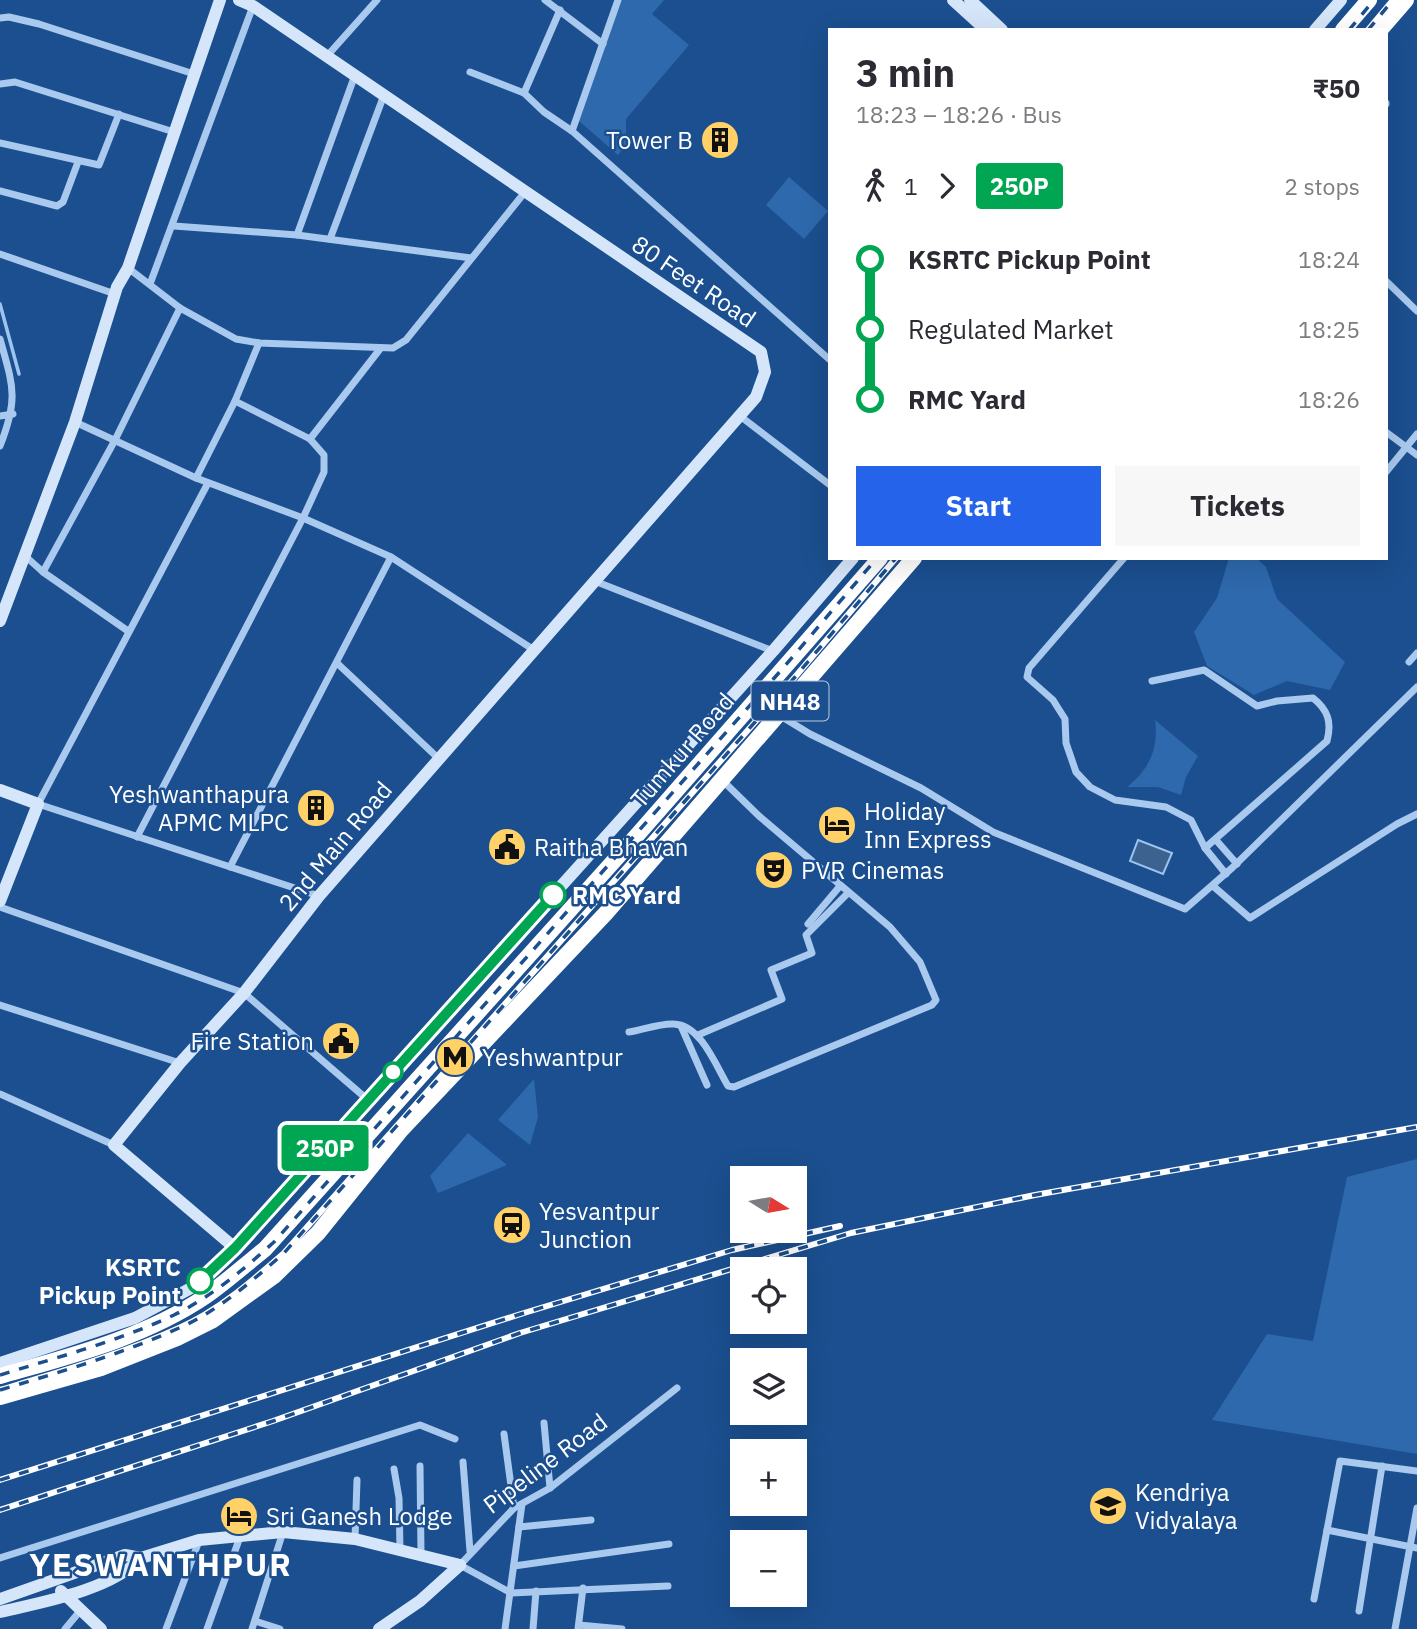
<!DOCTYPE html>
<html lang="en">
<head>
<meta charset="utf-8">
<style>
  :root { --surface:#fff; --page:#f7f7f7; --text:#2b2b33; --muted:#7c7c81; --accent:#2563eb }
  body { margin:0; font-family:"IBM Plex Sans",sans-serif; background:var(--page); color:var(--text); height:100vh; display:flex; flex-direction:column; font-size:26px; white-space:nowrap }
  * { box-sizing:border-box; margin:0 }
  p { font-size:23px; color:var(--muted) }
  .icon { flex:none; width:38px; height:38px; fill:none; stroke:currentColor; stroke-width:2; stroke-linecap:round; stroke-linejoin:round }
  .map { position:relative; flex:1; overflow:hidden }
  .sheet { position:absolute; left:828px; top:28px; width:560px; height:532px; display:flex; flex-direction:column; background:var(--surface); border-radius:0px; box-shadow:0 7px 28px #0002 }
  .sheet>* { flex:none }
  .badge { padding:0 14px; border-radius:5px; font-size:24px; line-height:46px }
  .needle { width:46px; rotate:101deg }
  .buttons { position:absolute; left:730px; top:1166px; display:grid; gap:14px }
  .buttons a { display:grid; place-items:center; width:77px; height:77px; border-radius:0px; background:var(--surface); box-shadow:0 7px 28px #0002; font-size:35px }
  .map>.badge { position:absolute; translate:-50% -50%; box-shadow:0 0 0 4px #fff }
  .legs { display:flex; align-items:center; gap:10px; height:77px; padding:0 28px; font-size:23px }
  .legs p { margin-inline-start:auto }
  .overview { display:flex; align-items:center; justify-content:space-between; height:119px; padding:0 28px }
  h1 { font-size:38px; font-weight:700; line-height:52px }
  .primary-button { display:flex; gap:14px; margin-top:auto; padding:14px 28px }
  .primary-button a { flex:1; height:80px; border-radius:0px; background:var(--accent); color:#fff; font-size:28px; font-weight:700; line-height:80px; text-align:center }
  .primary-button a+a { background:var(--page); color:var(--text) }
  ul { padding:0 28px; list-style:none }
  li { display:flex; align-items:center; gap:24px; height:70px; font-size:26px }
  li i { display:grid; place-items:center; width:10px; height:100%; margin:0 9px; background:currentColor }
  li i::after { content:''; width:18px; height:18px; margin:-9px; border:5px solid; border-radius:50%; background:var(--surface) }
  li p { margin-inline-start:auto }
  li:first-child i { background:linear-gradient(#0000 50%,currentColor 0) }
  li:last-child i { background:linear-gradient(currentColor 50%,#0000 0) }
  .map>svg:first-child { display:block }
</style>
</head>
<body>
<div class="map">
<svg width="1417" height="1629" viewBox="0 0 1417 1629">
  <rect width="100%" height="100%" fill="#1b4f8f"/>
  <g fill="#2e69ad">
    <polygon points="621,0 664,0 652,14 689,45 626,119 626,135 631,139 618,155 579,121"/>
    <polygon points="789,177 828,211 804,239 766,205"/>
    <polygon points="1229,558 1256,558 1266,567 1277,599 1345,662 1330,690 1287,681 1254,695 1207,666 1194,632 1217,598"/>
    <path d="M1155,720L1198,756L1186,777L1181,795L1158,787H1127C1149,770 1159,748 1155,720Z"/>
    <polygon points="534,1079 538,1117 530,1145 498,1120"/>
    <polygon points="468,1133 507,1165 438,1193 430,1176"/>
    <polygon points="1417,1159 1417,1454 1212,1420 1267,1334 1313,1341 1347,1177"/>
  </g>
  <polygon fill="#3c6290" stroke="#9cc4f0" stroke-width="2" points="1138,840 1172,853 1163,874 1130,861"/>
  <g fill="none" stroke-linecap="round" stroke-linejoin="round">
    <polyline stroke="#9cc4f0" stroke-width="3.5" points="0,304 19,374"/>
    <g stroke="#a9c9ee" stroke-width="7">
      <polyline points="545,0 603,44"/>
      <polyline points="0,18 9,17 39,24 194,74"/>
      <polyline points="327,56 377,0"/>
      <polyline points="470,72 524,93 544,112 572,131 830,360"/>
      <polyline points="0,84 15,82 174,132"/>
      <polyline points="524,93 560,10"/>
      <polyline points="1386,104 1386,103"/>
      <polyline points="572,131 618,0"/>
      <polyline points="0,143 99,165 119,114"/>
      <polyline points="0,191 57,206 63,202 78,162"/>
      <polyline points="174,226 297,235 471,258"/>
      <polyline points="297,235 355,75"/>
      <polyline points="330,239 384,95"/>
      <polyline points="0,254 115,294"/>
      <polyline points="128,268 180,308 236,339 259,343 393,348 406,340 525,192"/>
      <polyline points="1386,281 1417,311"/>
      <polyline points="150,284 253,6"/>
      <path d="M0,339C13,386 19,398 0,446"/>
      <polyline points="0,416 13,414"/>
      <polyline points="740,416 830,485"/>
      <polyline points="75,422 196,478 303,518 391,557 534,650"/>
      <polyline points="1386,432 1417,455"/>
      <polyline points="310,439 380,349"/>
      <polyline points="1386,472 1417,434"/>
      <polyline points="196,478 235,401 259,343"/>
      <polyline points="208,483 38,804 319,896"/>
      <polyline points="24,555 43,572 128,631"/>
      <polyline points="1124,558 1029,668 1027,677 1053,700 1065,719 1066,743 1076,772 1090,787 1115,800 1166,807 1191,820 1205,848 1226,874"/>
      <polyline points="43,572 115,440 180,308"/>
      <polyline points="597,582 773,651"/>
      <polyline points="1409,662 1417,653"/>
      <polyline points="338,664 438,758"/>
      <path d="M1152,681L1204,670L1257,706L1277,701L1313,698C1328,710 1332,722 1327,741L1205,848"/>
      <polyline points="779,715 810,734 921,788 993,832 1185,909 1232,868 1417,687"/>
      <polyline points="137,837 303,518 324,472 324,455 310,439 235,401"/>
      <polyline points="1216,840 1237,864"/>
      <polyline points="230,867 391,557"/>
      <polyline points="1213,886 1250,918 1397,824 1417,814"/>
      <polyline points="0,907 244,993 368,1100"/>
      <polyline points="808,924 840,886"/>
      <polyline points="0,1005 180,1063"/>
      <polyline points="681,1026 707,1085"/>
      <path d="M629,1032C643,1030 660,1023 674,1024C701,1025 716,1066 728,1086L734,1087L932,1005L936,1000L920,962L890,927L759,816L722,780"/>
      <polyline points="698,1035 782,999 771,970 812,953 806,935 848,893"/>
      <polyline points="0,1094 114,1145"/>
      <polyline points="544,1423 550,1488"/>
      <polyline points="504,1434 514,1508"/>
      <polyline points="463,1462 470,1551"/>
      <polyline points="420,1466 421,1553"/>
      <polyline points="394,1469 399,1498 400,1550"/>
      <polyline points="519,1527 591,1520"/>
      <polyline points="1327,1530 1417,1548"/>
      <polyline points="355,1539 357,1480"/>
      <polyline points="0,1558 420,1425 455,1439"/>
      <polyline points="514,1566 669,1544"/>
      <polyline points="668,1586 511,1593 460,1565 514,1508 550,1488 677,1388"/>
      <polyline points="1314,1599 1340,1461 1417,1471"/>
      <polyline points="1359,1611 1382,1466"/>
      <polyline points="255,1621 280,1629"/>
      <polyline points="579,1625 622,1629"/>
      <polyline points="65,1629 80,1611"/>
      <polyline points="166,1629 199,1541"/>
      <polyline points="207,1629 240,1537"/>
      <polyline points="252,1629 283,1532"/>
      <polyline points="505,1629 522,1504"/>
      <polyline points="533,1629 536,1591"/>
      <polyline points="578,1629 583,1588"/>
      <polyline points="1395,1629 1417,1508"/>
    </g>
    <g stroke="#d6e6fa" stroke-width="12">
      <polyline points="953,0 986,30"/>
      <polyline points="970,0 1002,30"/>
      <polyline points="1315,30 1341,0"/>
      <polyline points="0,621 75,422 117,287 128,268 220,0"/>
      <polyline points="0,790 38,804 0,901"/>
      <polyline points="235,1248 114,1145 180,1063 244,993 319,896 756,397 765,372 761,352 253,6 239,0"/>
      <polyline points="0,1363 135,1318 193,1287 235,1248 773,651 853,558"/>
      <polyline points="61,1591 101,1629"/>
      <polyline points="0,1599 125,1555 141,1558 199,1540 283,1532 355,1539 460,1565"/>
      <path d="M0,1612C43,1602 111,1590 141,1558"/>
      <polyline points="379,1629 420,1601 460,1565"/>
    </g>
    <g stroke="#fff" stroke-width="16">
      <polyline points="1343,30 1369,0"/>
      <polyline points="1380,30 1406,0"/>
      <path d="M0,1376C70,1356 144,1338 206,1296C226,1282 245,1265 265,1249L639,833L880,558"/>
      <polyline points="0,1397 101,1368 177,1338 213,1320 274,1276 318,1233 401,1130 606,913 914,558"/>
    </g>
    <defs>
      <g id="rail">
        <polyline points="1349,30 1374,0"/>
        <polyline points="1368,30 1393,0"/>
        <path d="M0,1375C58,1357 119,1341 174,1315C211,1297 243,1270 274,1242L784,667L877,558"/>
        <path d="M0,1390C60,1372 122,1354 179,1328C218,1311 252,1281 284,1253L795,677L896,558"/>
        <polyline points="0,1480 524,1313 732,1250 840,1226"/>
        <polyline points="0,1510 273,1421 520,1333 851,1233 1035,1195 1417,1127"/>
      </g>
    </defs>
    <use href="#rail" stroke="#fff" stroke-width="6"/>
    <use href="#rail" stroke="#1b4f8f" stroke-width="3.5" stroke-dasharray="10" stroke-linecap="butt"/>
  </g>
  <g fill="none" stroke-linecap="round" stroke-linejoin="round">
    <defs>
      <polyline id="line-1" points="200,1281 235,1248 553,895"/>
    </defs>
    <use href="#line-1" stroke="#fff" stroke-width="16"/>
    <use href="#line-1" stroke="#00a651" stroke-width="10"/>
  </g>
  <defs>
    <symbol id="building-disc" viewBox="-11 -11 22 22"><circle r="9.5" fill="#ffd166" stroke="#1b4f8f"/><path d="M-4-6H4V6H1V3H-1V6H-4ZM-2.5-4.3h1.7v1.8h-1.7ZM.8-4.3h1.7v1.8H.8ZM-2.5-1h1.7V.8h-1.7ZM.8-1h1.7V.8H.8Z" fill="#111"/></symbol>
    <symbol id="hotel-disc" viewBox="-11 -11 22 22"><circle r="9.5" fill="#ffd166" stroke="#1b4f8f"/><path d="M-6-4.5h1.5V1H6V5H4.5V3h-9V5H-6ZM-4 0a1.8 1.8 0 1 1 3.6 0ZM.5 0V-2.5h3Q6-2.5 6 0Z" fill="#111"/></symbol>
    <symbol id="civic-disc" viewBox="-11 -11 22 22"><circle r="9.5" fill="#ffd166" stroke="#1b4f8f"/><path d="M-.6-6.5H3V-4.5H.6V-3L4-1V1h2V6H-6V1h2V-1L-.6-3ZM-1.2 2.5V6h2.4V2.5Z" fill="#111"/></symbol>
    <symbol id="theatre-disc" viewBox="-11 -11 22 22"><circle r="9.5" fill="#ffd166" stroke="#1b4f8f"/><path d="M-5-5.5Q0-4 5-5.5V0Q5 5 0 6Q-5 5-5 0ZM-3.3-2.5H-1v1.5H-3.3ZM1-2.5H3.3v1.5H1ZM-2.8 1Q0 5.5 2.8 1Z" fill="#111"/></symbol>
    <symbol id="metro-disc" viewBox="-11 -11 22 22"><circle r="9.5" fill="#ffd166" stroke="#1b4f8f"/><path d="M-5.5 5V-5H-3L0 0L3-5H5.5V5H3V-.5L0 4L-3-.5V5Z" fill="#111"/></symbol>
    <symbol id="station-disc" viewBox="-11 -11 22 22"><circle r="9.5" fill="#ffd166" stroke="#1b4f8f"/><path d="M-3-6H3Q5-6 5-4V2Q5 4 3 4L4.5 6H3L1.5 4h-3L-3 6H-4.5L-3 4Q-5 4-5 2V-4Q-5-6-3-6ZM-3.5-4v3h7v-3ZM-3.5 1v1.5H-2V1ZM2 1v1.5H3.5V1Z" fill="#111"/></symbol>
    <symbol id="school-disc" viewBox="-11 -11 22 22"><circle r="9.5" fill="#ffd166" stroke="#1b4f8f"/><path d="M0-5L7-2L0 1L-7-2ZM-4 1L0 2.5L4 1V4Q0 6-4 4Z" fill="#111"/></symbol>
  </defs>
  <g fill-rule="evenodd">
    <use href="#building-disc" x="698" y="118" width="44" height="44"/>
    <use href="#building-disc" x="294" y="786" width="44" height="44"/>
    <use href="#hotel-disc" x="815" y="803" width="44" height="44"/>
    <use href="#civic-disc" x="485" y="825" width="44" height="44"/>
    <use href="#theatre-disc" x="752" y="848" width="44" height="44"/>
    <use href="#civic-disc" x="319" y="1019" width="44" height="44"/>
    <use href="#metro-disc" x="433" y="1035" width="44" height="44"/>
    <use href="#station-disc" x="490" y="1203" width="44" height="44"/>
    <use href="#school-disc" x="1086" y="1484" width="44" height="44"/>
    <use href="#hotel-disc" x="217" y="1494" width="44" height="44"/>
  </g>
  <g fill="#fff" stroke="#00a651" stroke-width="3.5">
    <circle cx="553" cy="895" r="12"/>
    <circle cx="393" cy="1072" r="9"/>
    <circle cx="200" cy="1281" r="12"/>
  </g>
  <g text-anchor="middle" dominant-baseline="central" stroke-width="5" stroke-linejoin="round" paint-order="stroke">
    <rect fill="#1b4f8f" stroke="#bbcadd" stroke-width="2" x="751.5" y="681.5" width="77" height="39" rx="5"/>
    <g font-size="23" font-weight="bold" fill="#fff">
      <text x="790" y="701">NH48</text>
    </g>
    <g font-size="24" fill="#fff" stroke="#1b4f8f" text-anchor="start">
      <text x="693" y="140" text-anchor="end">Tower B</text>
      <text x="289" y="794" text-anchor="end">Yeshwanthapura<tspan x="289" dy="28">APMC MLPC</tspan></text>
      <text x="864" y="811">Holiday<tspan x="864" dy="28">Inn Express</tspan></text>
      <text x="534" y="847">Raitha Bhavan</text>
      <text x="801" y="870">PVR Cinemas</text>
      <text x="314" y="1041" text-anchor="end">Fire Station</text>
      <text x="482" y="1057">Yeshwantpur</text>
      <text x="539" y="1211">Yesvantpur<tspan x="539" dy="28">Junction</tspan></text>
      <text x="1135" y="1492">Kendriya<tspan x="1135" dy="28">Vidyalaya</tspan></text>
      <text x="266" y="1516">Sri Ganesh Lodge</text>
    </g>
    <g font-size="24" fill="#fff" stroke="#1b4f8f">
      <text transform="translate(694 281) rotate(34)">80 Feet Road</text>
      <text transform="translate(682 750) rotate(-49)">Tumkur Road</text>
      <text transform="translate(335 846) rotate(-50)">2nd Main Road</text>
      <text transform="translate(545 1463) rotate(-37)">Pipeline Road</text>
    </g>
    <g font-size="24" font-weight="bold" fill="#fff" stroke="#1b4f8f" text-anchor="start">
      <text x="572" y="895">RMC Yard</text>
      <text x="181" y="1267" text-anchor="end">KSRTC<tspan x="181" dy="28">Pickup Point</tspan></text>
    </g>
    <g font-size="32" font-weight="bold" letter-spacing="2" fill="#fff" stroke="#1b4f8f">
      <text x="161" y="1564">YESWANTHPUR</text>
    </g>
  </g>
</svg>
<div class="buttons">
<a><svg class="needle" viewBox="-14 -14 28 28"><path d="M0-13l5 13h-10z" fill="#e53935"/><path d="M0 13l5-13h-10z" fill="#7c7c81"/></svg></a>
<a><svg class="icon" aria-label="locate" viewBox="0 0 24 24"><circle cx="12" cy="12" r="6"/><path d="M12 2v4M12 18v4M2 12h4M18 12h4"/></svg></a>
<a><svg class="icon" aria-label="layers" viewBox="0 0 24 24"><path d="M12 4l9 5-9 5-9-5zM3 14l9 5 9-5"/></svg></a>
<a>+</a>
<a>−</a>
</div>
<b class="badge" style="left:325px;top:1148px;background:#00a651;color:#fff">250P</b>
<section class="sheet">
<div class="overview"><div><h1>3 min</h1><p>18:23 – 18:26 · Bus</p></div><b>₹50</b></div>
<div class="legs"><svg class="icon" aria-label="walk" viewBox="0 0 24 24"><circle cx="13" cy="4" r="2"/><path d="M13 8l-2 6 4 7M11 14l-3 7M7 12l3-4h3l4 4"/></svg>1<svg class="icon" aria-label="forward" viewBox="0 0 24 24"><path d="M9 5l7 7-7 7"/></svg><b class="badge" style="background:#00a651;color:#fff">250P</b><p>2 stops</p></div>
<ul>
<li><i style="color:#00a651"></i><b>KSRTC Pickup Point</b><p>18:24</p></li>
<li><i style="color:#00a651"></i><span>Regulated Market</span><p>18:25</p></li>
<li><i style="color:#00a651"></i><b>RMC Yard</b><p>18:26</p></li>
</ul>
<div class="primary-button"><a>Start</a><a>Tickets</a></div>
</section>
</div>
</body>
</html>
